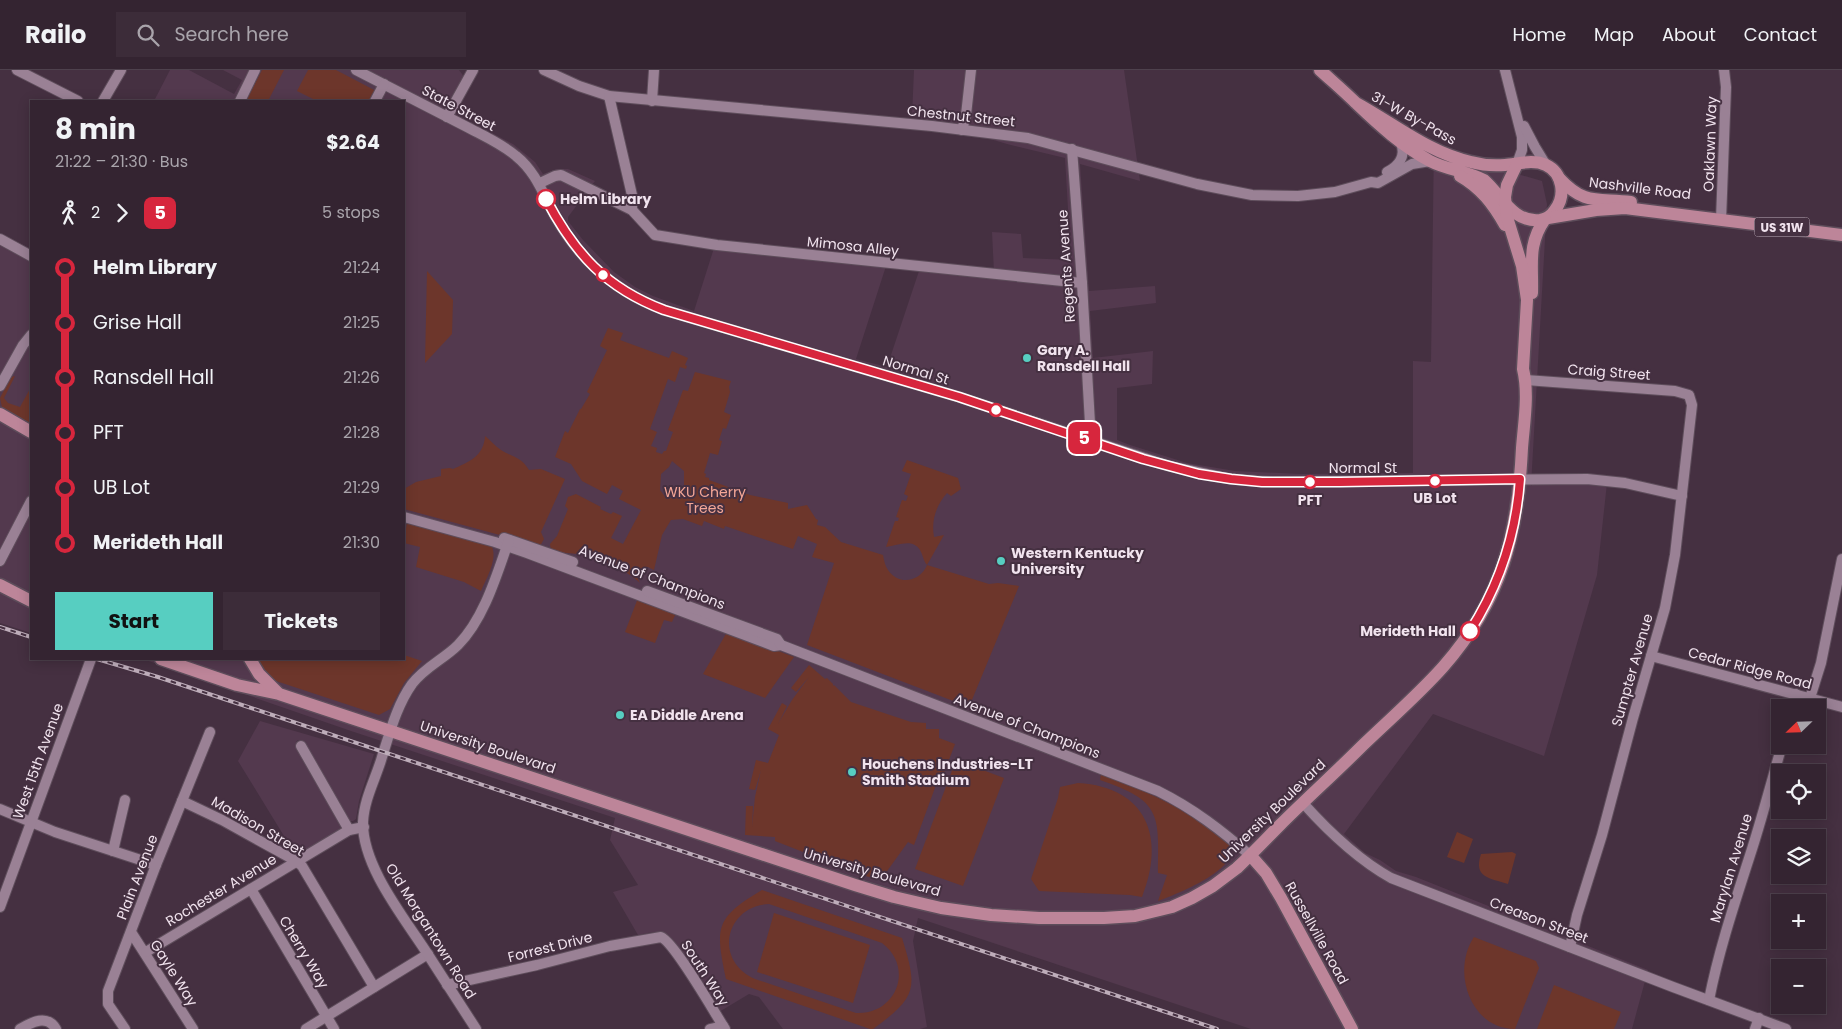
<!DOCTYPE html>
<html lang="en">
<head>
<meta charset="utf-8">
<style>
  :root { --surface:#342431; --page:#3c2c39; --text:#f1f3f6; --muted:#a9a4ab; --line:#4e414d; --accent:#57cec1 }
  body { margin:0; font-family:Poppins,sans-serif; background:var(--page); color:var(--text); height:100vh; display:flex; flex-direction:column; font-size:19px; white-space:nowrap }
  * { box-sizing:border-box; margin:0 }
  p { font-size:16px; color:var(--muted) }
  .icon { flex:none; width:28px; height:28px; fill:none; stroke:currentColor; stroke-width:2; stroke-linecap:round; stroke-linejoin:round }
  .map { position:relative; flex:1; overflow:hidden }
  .panel { position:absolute; left:30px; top:30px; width:375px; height:560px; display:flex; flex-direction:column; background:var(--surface); border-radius:0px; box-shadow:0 2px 12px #0003,0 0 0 1px var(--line) }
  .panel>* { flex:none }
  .badge { padding:0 10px; border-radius:8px; font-size:18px; line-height:32px }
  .needle { width:32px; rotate:247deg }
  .controls { position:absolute; left:1771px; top:629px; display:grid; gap:10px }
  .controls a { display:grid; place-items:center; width:55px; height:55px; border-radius:0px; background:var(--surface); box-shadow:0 2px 12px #0003,0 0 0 1px var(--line); font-size:25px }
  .map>.badge { position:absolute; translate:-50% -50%; box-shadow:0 0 0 2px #fff }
  .legs { display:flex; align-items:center; gap:8px; height:55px; padding:0 25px; font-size:16px }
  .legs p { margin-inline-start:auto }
  .summary { display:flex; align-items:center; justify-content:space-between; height:85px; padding:0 25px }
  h1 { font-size:28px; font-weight:700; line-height:38px }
  .primary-button { display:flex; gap:10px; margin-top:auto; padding:10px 25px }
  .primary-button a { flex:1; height:58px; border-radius:0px; background:var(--accent); color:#111; font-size:20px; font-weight:700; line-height:58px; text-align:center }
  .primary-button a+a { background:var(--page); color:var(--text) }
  ul { padding:0 25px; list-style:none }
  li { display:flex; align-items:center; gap:18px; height:55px; font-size:19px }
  li i { display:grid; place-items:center; width:8px; height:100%; margin:0 6px; background:currentColor }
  li i::after { content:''; width:12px; height:12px; margin:-6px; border:4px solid; border-radius:50%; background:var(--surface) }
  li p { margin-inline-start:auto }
  li:first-child i { background:linear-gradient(#0000 50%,currentColor 0) }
  li:last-child i { background:linear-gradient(currentColor 50%,#0000 0) }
  header { display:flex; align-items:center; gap:30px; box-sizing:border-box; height:70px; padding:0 25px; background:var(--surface); border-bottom:1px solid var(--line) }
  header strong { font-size:24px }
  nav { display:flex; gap:28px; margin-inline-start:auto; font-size:18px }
  .search { width:350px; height:45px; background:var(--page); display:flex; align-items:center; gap:12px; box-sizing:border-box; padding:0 18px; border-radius:0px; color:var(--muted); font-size:19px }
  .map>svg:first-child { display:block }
</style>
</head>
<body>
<header>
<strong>Railo</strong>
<div class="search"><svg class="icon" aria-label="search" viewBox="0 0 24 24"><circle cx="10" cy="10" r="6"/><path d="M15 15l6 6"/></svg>Search here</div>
<nav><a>Home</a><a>Map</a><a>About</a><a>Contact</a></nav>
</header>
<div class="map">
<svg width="1842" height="959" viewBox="0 0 1842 959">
  <rect width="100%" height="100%" fill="#453041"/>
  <g fill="#53394e">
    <polygon points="170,0 189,0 234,24 242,10 223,0 459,0 465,8 448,40 513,74 535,92 543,104 557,99 568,99 595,111 568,147 568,151 583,170 614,202 635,217 653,226 694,241 714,178 887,193 856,289 887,297 921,195 994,202 992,162 1021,164 1023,188 1071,190 1065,88 1007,74 912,46 914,0 1124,0 1140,111 1080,94 1089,221 1155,216 1156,233 1090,241 1093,288 1153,281 1152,314 1117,318 1117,370 1130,375 1187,393 1235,401 1300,404 1413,403 1413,291 1431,292 1434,71 1462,86 1497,98 1542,111 1547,134 1531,416 1533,414 1607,413 1597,505 1544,686 1433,644 1344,764 1365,783 1380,790 1396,801 1416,807 1648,900 1632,959 1251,959 918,848 913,871 927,957 920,959 783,959 759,927 749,924 719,942 678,876 670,867 663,863 653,862 638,865 613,822 638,815 610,770 615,748 351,661 143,589 404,589 404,31 154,31"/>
    <polygon points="0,163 31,179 31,563 0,553"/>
    <polygon points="260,651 374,684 359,731 356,749 353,751 350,751 304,673 298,670 296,672 343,755 343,758 300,784 295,784 238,691"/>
  </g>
  <g fill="#6d362b" fill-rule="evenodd">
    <polygon points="262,0 284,0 268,31 246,31"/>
    <polygon points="308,0 336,0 378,22 373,31 317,31 297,21"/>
    <polygon points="427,201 453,230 452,264 425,293"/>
    <path d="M608,258L623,263L620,270L669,288L672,281L688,288L685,295L687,296L686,299L680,297L675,312L668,309L650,359L657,362L651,376L657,378L656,382L662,384L664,381H666L673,362L668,360L683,320L688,321L695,302L731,311L729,317L730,322L724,342L731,345L726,359L723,358L719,370L722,371L718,385L710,383L704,403L706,404L705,407L709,408V410L750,425L788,433V439L807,435L816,449L818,450L817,455L825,457L841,472L883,485C884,490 885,496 888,500C899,516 920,512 927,495C923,490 923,485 920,480C913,468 898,475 886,477L895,451H898L899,448L896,447L902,430L906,431L908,426L904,424L911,404L902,401L907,390L958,408L961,419L951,426L947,423C936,436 931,450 934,467L944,465L927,495L989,514L998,513L1019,516L969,637L807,575L834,493L812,487L817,474L798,466L793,479L725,456L724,459L704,451L702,456L683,449L671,450L662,465L654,500L648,497L641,499L637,507L640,513C627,500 601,489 583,485C573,483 562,483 551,481L550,474L557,466L568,439L565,436L568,427L576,424L601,437L600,439L611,444L613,442L622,446L611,468L623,474L641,440L619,429L623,421L612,415L607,424L582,411L571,394L555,387L565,361L568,363L580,339H581L590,324L587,322L607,280L600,276ZM672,391L684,401V423L678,428H666L660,420L661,404L669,397Z"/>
    <polygon points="15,306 4,328 8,333 20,337 31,317 31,354 2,337 0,328 11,307"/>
    <path d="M485,366C490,370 495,376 501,380C514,388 521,387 529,400L541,399L565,409L541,462L544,469L540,476L404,439V419L416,412L441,406V399L450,398L453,399C469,392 484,386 485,366Z"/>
    <path d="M407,452L491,475C499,488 486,509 481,521L464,512L416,497L420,477L404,473Z"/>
    <polygon points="638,528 676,543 672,552 664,550 655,573 625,562"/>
    <polygon points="727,562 794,587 765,628 703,604"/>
    <polygon points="404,585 422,591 404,613 390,639 379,645 276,611 266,603 256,589 404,589"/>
    <polygon points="809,595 825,609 827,608 833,614 833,616 834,615 851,632 911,652 926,653 926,659 939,659 939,668 955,674 939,716 936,715 914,775 908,772 885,804 877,798 876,800 879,804 875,809 857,803 775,771 775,767 745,765 746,736 753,736 752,757 755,727 761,700 755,720 749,719 756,690 768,693 779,665 768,659 782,633 787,636 778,654 792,630 809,607 796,622 791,618"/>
    <polygon points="956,690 1004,708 963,816 915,799"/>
    <path d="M1101,704C1141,719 1179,735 1213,761C1220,766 1230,771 1231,780C1233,802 1175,825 1158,831L1167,805L1158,803C1159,743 1161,731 1100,710Z"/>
    <path d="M1078,713C1147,717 1166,768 1142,827L1130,825L1039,821L1031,809L1058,728L1060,717Z"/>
    <polygon points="1457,762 1473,769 1464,793 1447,787"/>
    <path d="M1512,782L1516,784L1508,814C1490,808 1473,808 1481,784Z"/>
    <path d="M762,820L902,868C918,919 917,927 873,959H870L726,909C715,857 715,848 762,820ZM769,834L882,873C915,898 896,945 856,943L755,909C713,891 725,836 769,834Z"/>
    <polygon points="774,843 870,875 853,933 757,902"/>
    <path d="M1474,867L1536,891L1539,898L1515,959C1470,959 1451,901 1474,867Z"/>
    <polygon points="1554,915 1621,942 1614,959 1537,959"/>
  </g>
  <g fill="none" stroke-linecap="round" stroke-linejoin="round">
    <defs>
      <g id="minor">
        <polyline points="17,0 78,31"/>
        <path d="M356,0C393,19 430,38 467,57C484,66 502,74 516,86C536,102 543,124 555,146C580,191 616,222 664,240L959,327L1169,396L1231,409L1272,412L1587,409L1625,413L1682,426"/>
        <polyline points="544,0 579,16 609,26 932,56 1028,68 1197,114 1252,125 1298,126 1335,122 1371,112 1378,113 1412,94 1430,91"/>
        <polyline points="1505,0 1522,67 1522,80 1517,94"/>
        <polyline points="609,26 632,125 632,140"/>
        <polyline points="103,31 121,0"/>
        <polyline points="240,31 255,0"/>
        <polyline points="375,31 384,14"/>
        <polyline points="652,31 654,0"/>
        <polyline points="447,47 473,0"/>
        <polyline points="1524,56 1535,77 1546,95"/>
        <polyline points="962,60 966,45 971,0"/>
        <polyline points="1072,79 1082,213 1091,371"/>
        <path d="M1387,102C1399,96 1406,86 1401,73"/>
        <polyline points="540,113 555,106 561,105 632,140 655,165 717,175 1082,213"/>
        <polyline points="1721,150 1726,17 1724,0"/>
        <polyline points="0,169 31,186"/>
        <polyline points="1526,310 1675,321 1689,325 1692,335 1675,485 1665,538 1633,648 1602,765 1577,845 1570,877"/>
        <polyline points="0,316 23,275 31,265"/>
        <path d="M404,447L495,472L527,483L774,576L781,575L1158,721C1194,739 1221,760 1251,786"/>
        <polyline points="504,468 573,492"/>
        <polyline points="0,491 31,431"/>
        <polyline points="647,521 777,569 781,575"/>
        <polyline points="1651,586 1842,637"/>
        <polyline points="1810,628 1821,593 1842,489"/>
        <polyline points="1792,638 1796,624"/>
        <polyline points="301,676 349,760"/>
        <polyline points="182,731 222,750 296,791 302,796 374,917"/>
        <path d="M1303,733C1329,762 1357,789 1391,808L1673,917L1786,959"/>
        <polyline points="0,739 55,762 156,795"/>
        <polyline points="113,781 125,730"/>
        <polyline points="251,819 334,959"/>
        <polyline points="0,837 91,589"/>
        <polyline points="131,862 193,959"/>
        <polyline points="146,882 349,760 364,757"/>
        <path d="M447,915L537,895L610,876L661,867C675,873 714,942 725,959"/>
        <path d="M1709,930C1719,879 1736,829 1752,779C1763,744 1772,710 1782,675"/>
        <path d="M20,959C32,952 47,944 56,959"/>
        <polyline points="125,959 108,934 108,921 156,795 210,662"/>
        <polyline points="306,959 428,884"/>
        <path d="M476,959C459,933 442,906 425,880C402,845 362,795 363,752C364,729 376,708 382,687C390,662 397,635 412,614C425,597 444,589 458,575C484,549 497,504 509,470"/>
        <polyline points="710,959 723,956"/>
        <polyline points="1755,959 1759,948"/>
      </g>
      <g id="major">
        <path d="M1320,0C1332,11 1345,22 1357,34C1379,55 1402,76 1430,91C1447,100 1467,101 1484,110C1502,126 1513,153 1540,150C1547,149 1551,146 1555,140C1566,126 1563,103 1546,95C1533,89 1518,94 1505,95C1493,96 1482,95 1471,92C1429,83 1393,53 1356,33"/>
        <path d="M1460,106C1481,118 1493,134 1505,155"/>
        <path d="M1559,108C1585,136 1597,128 1631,132"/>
        <polyline points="1548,148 1596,140 1625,138 1842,165"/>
        <path d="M1532,223C1533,194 1527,175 1545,149"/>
        <polyline points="0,344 31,362"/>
        <polyline points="0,515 31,531"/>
        <path d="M161,589L237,615L279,624L855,815L894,827L941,838L991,845L1039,848H1104L1135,846L1172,837L1192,828L1213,816L1237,798C1252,784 1266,769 1280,755C1307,728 1335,703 1362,676C1389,650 1418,625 1443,597C1502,530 1518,464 1522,378C1524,352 1529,324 1523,299L1527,230L1522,196L1507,147L1505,127L1507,115L1517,94"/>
        <polyline points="250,589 259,604 277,622"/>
        <polyline points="1251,786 1266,803 1281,828 1352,959"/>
      </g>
    </defs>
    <use href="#minor" stroke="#5e4d5b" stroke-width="12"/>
    <use href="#major" stroke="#5e4d5b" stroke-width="15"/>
    <use href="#minor" stroke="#9a8195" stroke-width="10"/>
    <use href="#major" stroke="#bd8599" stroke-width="12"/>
    <defs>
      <g id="rail">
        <polyline points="0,557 31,567"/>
        <polyline points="97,589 158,607 1217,959"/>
      </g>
    </defs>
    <use href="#rail" stroke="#beadba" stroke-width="4"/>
    <use href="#rail" stroke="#453041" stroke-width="2" stroke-dasharray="5.5" stroke-linecap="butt"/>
  </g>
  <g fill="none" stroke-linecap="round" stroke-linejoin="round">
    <defs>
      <path id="line-1" d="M546,129C575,184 606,218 664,240L959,327L1143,389L1199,404L1231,409L1262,412H1340L1520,409C1516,465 1500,514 1470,561"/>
    </defs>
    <use href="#line-1" stroke="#fff" stroke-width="11"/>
    <use href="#line-1" stroke="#d7263d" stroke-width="8"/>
  </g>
  <g fill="#fff" stroke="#d7263d" stroke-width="2.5">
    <circle cx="546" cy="129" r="9"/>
    <circle cx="603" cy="205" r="6"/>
    <circle cx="996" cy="340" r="6"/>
    <circle cx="1435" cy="411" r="6"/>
    <circle cx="1310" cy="412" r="6"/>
    <circle cx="1470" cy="561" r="9"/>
  </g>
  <g fill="#57cec1" stroke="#453041" stroke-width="2">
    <circle cx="1027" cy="288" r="5"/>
    <circle cx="1001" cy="491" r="5"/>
    <circle cx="620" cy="645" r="5"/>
    <circle cx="852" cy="702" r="5"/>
  </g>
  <g text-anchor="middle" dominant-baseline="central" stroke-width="4" stroke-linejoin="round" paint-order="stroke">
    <rect fill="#453041" stroke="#bdadba" stroke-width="1" x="1754.5" y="147.5" width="55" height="19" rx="4"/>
    <g font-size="12" font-weight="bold" fill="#f1e3ee">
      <text x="1782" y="157">US 31W</text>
    </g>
    <g font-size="14" fill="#f1e3ee" stroke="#453041">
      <text transform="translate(459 38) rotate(28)">State Street</text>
      <text transform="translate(961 46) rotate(6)">Chestnut Street</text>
      <text transform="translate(1414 48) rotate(29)">31-W By-Pass</text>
      <text transform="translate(1710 74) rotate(-88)">Oaklawn Way</text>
      <text transform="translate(1640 118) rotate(7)">Nashville Road</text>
      <text transform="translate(853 176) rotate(6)">Mimosa Alley</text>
      <text transform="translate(1066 196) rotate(-94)">Regents Avenue</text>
      <text transform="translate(916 300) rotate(17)">Normal St</text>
      <text transform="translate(1609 302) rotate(4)">Craig Street</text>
      <text x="1363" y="398">Normal St</text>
      <text transform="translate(652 507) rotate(21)">Avenue of Champions</text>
      <text transform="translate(1750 598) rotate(15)">Cedar Ridge Road</text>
      <text transform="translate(1632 600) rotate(-74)">Sumpter Avenue</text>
      <text transform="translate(1027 656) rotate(21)">Avenue of Champions</text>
      <text transform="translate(488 677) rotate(18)">University Boulevard</text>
      <text transform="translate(38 691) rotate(-70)">West 15th Avenue</text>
      <text transform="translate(1272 741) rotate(-44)">University Boulevard</text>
      <text transform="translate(258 756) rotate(30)">Madison Street</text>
      <text transform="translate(1731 798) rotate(-73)">Marylan Avenue</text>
      <text transform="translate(872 802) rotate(16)">University Boulevard</text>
      <text transform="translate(137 807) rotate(-69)">Plain Avenue</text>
      <text transform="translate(221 820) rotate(-31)">Rochester Avenue</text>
      <text transform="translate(1539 850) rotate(21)">Creason Street</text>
      <text transform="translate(431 861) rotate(58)">Old Morgantown Road</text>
      <text transform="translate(1317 863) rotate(61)">Russellville Road</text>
      <text transform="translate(550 877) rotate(-14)">Forrest Drive</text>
      <text transform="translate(304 882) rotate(59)">Cherry Way</text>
      <text transform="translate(174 903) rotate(58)">Gayle Way</text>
      <text transform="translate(705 903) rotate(57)">South Way</text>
    </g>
    <g font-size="14" font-weight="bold" fill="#f1e3ee" stroke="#453041">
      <text x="560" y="129" text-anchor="start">Helm Library</text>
      <text x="1435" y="428">UB Lot</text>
      <text x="1310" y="430">PFT</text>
      <text x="1456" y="561" text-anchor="end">Merideth Hall</text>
    </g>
    <g font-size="14" font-weight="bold" fill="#f1e3ee" stroke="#453041" text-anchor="start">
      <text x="1037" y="280">Gary A.<tspan x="1037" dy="16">Ransdell Hall</tspan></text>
      <text x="1011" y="483">Western Kentucky<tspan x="1011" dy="16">University</tspan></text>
      <text x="630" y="645">EA Diddle Arena</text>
      <text x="862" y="694">Houchens Industries-LT<tspan x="862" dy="16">Smith Stadium</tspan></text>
    </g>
    <g font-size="14" fill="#f5a797" stroke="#453041">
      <text x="705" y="422">WKU Cherry<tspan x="705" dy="16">Trees</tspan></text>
    </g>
  </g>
</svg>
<div class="controls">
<a><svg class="needle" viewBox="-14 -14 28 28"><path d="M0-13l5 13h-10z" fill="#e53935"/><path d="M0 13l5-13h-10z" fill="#a9a4ab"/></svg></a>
<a><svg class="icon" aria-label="locate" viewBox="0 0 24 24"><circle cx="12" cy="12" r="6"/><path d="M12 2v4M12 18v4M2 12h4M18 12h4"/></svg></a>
<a><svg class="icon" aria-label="layers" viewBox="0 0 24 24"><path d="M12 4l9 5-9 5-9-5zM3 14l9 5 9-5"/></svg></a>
<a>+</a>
<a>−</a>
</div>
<b class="badge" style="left:1084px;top:368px;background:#d7263d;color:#fff">5</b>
<section class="panel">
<div class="summary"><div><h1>8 min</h1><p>21:22 – 21:30 · Bus</p></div><b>$2.64</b></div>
<div class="legs"><svg class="icon" aria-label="walk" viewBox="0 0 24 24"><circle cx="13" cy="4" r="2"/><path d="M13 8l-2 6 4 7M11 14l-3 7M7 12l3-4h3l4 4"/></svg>2<svg class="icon" aria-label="forward" viewBox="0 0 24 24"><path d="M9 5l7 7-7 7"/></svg><b class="badge" style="background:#d7263d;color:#fff">5</b><p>5 stops</p></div>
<ul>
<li><i style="color:#d7263d"></i><b>Helm Library</b><p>21:24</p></li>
<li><i style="color:#d7263d"></i><span>Grise Hall</span><p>21:25</p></li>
<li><i style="color:#d7263d"></i><span>Ransdell Hall</span><p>21:26</p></li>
<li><i style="color:#d7263d"></i><span>PFT</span><p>21:28</p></li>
<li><i style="color:#d7263d"></i><span>UB Lot</span><p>21:29</p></li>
<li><i style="color:#d7263d"></i><b>Merideth Hall</b><p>21:30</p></li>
</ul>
<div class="primary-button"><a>Start</a><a>Tickets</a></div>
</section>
</div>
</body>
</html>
